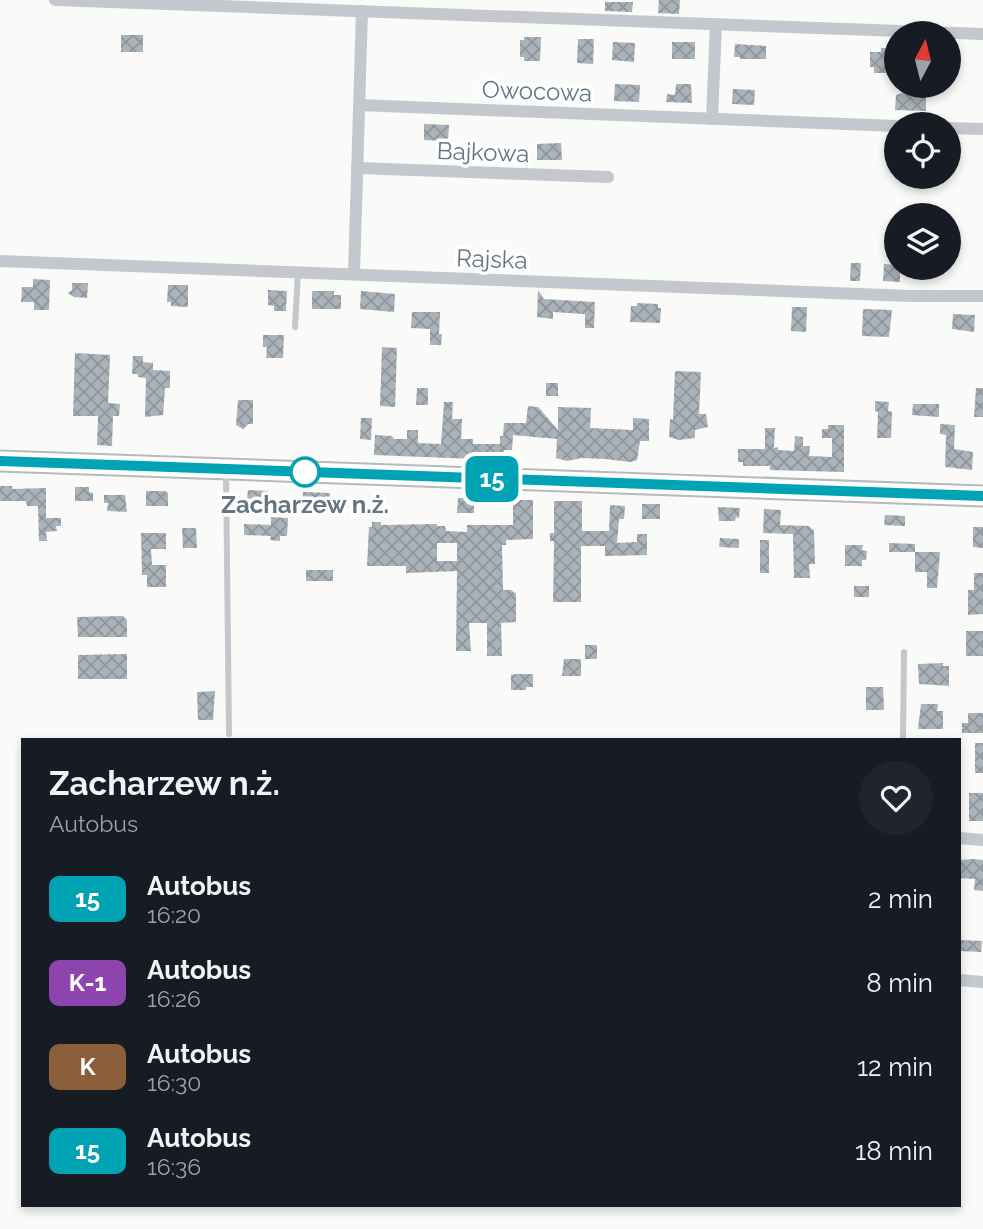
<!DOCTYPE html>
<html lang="pl">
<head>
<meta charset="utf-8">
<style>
  :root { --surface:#171b24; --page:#20242c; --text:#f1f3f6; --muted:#9ea1a6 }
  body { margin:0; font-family:Raleway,sans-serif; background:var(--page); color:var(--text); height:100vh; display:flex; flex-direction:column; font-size:26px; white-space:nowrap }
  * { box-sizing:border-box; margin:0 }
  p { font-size:23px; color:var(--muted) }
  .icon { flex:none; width:38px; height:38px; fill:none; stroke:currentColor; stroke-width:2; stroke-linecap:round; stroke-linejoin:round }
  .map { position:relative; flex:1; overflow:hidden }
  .sheet { position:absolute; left:21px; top:738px; width:940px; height:469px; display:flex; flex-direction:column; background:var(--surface); border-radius:0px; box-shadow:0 4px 10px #0003 }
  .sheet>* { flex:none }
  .badge { padding:0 14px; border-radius:10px; font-size:24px; line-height:46px }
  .needle { width:46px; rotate:7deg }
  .tools { position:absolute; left:884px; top:21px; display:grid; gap:14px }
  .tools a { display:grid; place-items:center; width:77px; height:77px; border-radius:50%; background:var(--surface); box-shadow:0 4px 10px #0003; font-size:35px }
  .map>.badge { position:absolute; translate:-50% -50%; box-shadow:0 0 0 4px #fff }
  .round { display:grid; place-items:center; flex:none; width:74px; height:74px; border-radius:37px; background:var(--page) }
  .headline { display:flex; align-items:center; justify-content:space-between; height:119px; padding:0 28px }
  h1 { font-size:33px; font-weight:700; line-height:52px }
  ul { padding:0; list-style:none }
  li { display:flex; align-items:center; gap:21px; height:84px; padding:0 28px }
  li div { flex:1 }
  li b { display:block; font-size:26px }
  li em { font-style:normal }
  li .badge { min-width:77px; font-weight:700; text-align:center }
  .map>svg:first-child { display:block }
</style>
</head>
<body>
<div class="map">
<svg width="983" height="1229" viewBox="0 0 983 1229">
  <defs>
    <pattern id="building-cross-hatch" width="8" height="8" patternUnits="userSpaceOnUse" patternTransform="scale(1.75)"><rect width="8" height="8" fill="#aab3b9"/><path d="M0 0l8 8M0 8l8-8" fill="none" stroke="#8e969c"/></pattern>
  </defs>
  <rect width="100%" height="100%" fill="#fafaf8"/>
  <g fill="url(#building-cross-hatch)" fill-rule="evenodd">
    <polygon points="659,0 680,0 679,14 658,13"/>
    <polygon points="605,2 633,2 632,12 605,11"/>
    <rect x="121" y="35" width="22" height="17"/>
    <polygon points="524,37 541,37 540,61 524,61 524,57 520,57 520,40 524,40"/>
    <polygon points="578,39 594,39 593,64 577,63"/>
    <polygon points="613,42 635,43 634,62 612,60"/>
    <rect x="672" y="42" width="23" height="17"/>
    <polygon points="735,44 766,46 766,59 740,59 740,57 734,57"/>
    <polygon points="881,48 891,48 891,68 889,67 889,73 874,73 874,67 870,67 870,52 881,52"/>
    <polygon points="615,84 640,85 639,102 614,101"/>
    <polygon points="676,84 691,84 692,103 666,102 667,94 675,95"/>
    <polygon points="560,85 581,87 581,100 559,99"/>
    <polygon points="733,89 755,90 754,105 732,104"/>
    <polygon points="903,93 926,96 926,111 895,110 896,95"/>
    <polygon points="424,124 449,125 448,141 424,140"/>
    <polygon points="561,143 562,160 537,160 537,144"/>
    <polygon points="851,263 861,263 860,281 850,281"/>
    <polygon points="884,264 896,265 896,268 900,268 900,282 883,281"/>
    <polygon points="33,279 50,280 49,310 34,310 34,302 21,302 22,287 33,287"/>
    <polygon points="72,283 88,283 87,298 74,297 68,293 72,290"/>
    <polygon points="168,285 188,285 188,307 171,306 171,302 167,302"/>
    <polygon points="268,290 287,291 286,311 274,311 274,306 268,305"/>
    <polygon points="538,290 544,299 595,302 594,328 585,328 585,314 553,312 553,319 537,317"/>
    <polygon points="312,291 334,291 334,295 341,295 341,309 312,309"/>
    <polygon points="361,291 395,294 394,312 360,309"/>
    <polygon points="637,303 658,304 658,308 661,308 660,323 630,322 631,306 637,306"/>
    <polygon points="792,307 807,307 806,332 791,331"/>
    <polygon points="863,309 892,310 889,337 862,336"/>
    <polygon points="412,312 440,312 439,334 442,334 441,345 430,345 430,329 411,328"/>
    <polygon points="953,314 975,315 974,332 952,329"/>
    <polygon points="263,335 284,335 283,358 266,358 267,347 263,347"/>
    <polygon points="382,347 397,348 395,407 380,406"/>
    <polygon points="75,353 110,355 108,403 120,404 119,416 113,416 112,446 97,445 98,416 73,416"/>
    <polygon points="133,356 143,356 143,362 153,363 153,370 170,371 170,388 165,388 163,415 145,417 146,378 138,377 138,374 132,374"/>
    <polygon points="675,371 701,372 699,414 706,414 708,427 695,430 695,438 679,440 669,437 670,419 673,420"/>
    <rect x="546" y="383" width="12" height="13"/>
    <polygon points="417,388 428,388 428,405 416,405"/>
    <polygon points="976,388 983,388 983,417 974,417"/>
    <polygon points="238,400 253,400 253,424 248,424 243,429 236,425"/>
    <polygon points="875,401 889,402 888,411 892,412 891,438 877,438 878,412 875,411"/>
    <polygon points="444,402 453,402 452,419 462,419 461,439 473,439 473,444 500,444 500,436 503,436 504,423 526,423 528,406 538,407 558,430 558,407 591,408 590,428 633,430 633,418 649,419 649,441 640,441 637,460 631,462 605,459 581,458 567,461 556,458 557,439 513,435 512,450 504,450 504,456 501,456 501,460 374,455 375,435 392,436 394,439 407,439 407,430 418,430 418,443 441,444"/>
    <polygon points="913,404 939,404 939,417 912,415"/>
    <polygon points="361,418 372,418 371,440 360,439"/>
    <polygon points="940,424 955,425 954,449 973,452 972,470 945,467 946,435 940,434"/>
    <polygon points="828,425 844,425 844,472 770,470 770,466 743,466 743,462 738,462 738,449 765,449 765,428 775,428 774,448 778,447 778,450 794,451 795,436 803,437 803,446 810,446 809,456 832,457 832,438 822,438 822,429 828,429"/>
    <polygon points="0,486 12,486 12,489 46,488 46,518 61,518 61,526 56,526 57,531 46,532 47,541 39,541 38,506 27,506 26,501 0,501"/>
    <polygon points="75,487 89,487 89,492 93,493 93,501 75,501"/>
    <polygon points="248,490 268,491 268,500 247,499"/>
    <polygon points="146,491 165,491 168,493 168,506 146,506"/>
    <polygon points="303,492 330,493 329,502 303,501"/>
    <polygon points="104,495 125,495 127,512 107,511 108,503 104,503"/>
    <polygon points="458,498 474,498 474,513 457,513"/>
    <path d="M513,500H533V539L506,540V545H502L503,590H511L516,594V622L501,623L502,656H487V623H469L471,651H456L457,571L406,573V566H367L369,527H372V522H381V525L437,524V526H445L446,531L467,532V525H513ZM437,543H457V561H437Z"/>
    <polygon points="554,501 582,501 582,531 609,531 610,505 625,506 624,519 619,519 617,543 637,542 637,534 647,534 647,555 605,556 605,546 581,546 581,602 553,602 554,541 550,541 550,533 554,533"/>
    <rect x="642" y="504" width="18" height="15"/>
    <polygon points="718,507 740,508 739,518 736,517 735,521 719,521"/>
    <polygon points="764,509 781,510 780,525 809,526 814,531 815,564 809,564 810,578 794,578 793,534 763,533"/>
    <polygon points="885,515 905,516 905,526 884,525"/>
    <polygon points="271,517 288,518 287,536 280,536 280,541 270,540 271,536 244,535 244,524 271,525"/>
    <polygon points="973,527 983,527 983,548 973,547"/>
    <polygon points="182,528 196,528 197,548 183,548"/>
    <polygon points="141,533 166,533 166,549 151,549 152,565 166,565 166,587 147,587 147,575 142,575"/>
    <polygon points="720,538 739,539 739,548 719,547"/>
    <rect x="760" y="540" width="9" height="33"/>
    <polygon points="889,543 915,544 915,552 889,552"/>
    <polygon points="845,545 863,545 862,550 867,551 866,560 862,560 862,566 845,566"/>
    <polygon points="915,552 940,552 937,588 927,588 927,572 915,572"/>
    <rect x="306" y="570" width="27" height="11"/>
    <polygon points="974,573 983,573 983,614 968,615 968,590 974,590"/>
    <rect x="854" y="586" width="15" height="11"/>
    <polygon points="123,616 127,620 127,637 78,637 77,617"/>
    <rect x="966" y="631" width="17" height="25"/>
    <rect x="585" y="645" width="12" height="14"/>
    <polygon points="127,654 127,679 78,679 78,655"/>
    <polygon points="564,659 581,659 581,676 562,676"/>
    <polygon points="943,663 943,666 949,666 949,686 919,684 918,664"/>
    <polygon points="516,674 533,674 533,687 526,687 526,690 511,690 511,675"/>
    <polygon points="866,687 883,687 884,710 866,710"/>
    <polygon points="215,691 213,720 198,720 197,692"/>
    <polygon points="921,704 938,704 937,711 943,711 943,729 918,729"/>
    <polygon points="968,713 983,713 983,733 962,733 962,723 968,723"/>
    <rect x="975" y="743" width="8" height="30"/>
    <rect x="969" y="793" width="14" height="28"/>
    <polygon points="973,859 983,860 983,891 974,890 975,879 959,878 959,860"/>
    <polygon points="959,940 982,941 981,952 959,951"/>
  </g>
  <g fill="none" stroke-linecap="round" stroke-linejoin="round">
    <defs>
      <polyline id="primary" points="0,461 983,496"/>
    </defs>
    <use href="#primary" stroke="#b5babe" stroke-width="23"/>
    <g stroke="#c3c8cc" stroke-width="6">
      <polyline points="295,327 298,272"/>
      <polyline points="226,471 229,734"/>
      <polyline points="903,740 904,652"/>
    </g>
    <g stroke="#c3c8cc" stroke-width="12">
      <polyline points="55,0 983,34"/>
      <polyline points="359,105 896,126"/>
      <polyline points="712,119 716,24"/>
      <polyline points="948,128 983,129"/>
      <polyline points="357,168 608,177"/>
      <polyline points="0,261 911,296 983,296"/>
      <polyline points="354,274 362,11"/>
      <polyline points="959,838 983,840"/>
      <polyline points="959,980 983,982"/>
    </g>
    <use href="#primary" stroke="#fff" stroke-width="19"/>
  </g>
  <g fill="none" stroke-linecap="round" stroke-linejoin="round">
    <defs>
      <polyline id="line" points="0,461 983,496"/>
    </defs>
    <use href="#line" stroke="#fff" stroke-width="16"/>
    <use href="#line" stroke="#00a3b4" stroke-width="10"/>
  </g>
  <circle fill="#fff" stroke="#00a3b4" stroke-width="3.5" cx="305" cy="472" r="14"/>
  <g text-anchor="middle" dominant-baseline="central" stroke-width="7" stroke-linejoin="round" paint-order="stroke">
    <g font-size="24" fill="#657683" stroke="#fff">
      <text transform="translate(537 91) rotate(2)">Owocowa</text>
      <text transform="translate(483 152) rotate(2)">Bajkowa</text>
      <text transform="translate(492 259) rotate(2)">Rajska</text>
    </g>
    <g font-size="24" font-weight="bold" fill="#657683" stroke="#fff">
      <text x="305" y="504">Zacharzew n.ż.</text>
    </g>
  </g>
</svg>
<div class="tools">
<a><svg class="needle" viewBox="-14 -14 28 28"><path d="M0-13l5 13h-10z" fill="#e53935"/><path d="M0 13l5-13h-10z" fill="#9ea1a6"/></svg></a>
<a><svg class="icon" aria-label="locate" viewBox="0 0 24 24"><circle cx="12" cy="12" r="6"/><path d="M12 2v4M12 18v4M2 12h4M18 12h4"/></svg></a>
<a><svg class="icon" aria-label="layers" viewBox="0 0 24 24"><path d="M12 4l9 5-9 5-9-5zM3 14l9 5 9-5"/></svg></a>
</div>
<b class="badge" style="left:492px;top:479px;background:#00a3b4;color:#fff">15</b>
<section class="sheet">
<div class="headline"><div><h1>Zacharzew n.ż.</h1><p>Autobus</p></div><a class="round"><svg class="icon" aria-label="heart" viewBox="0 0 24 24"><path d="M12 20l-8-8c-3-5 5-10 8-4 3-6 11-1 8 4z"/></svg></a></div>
<ul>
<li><span class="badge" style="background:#00a3b4;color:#fff">15</span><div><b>Autobus</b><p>16:20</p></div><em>2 min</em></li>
<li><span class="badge" style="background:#8e44ad;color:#fff">K-1</span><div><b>Autobus</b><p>16:26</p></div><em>8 min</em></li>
<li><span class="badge" style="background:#8b5e3c;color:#fff">K</span><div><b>Autobus</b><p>16:30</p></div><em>12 min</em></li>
<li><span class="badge" style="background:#00a3b4;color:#fff">15</span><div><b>Autobus</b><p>16:36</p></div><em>18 min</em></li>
</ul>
</section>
</div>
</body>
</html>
